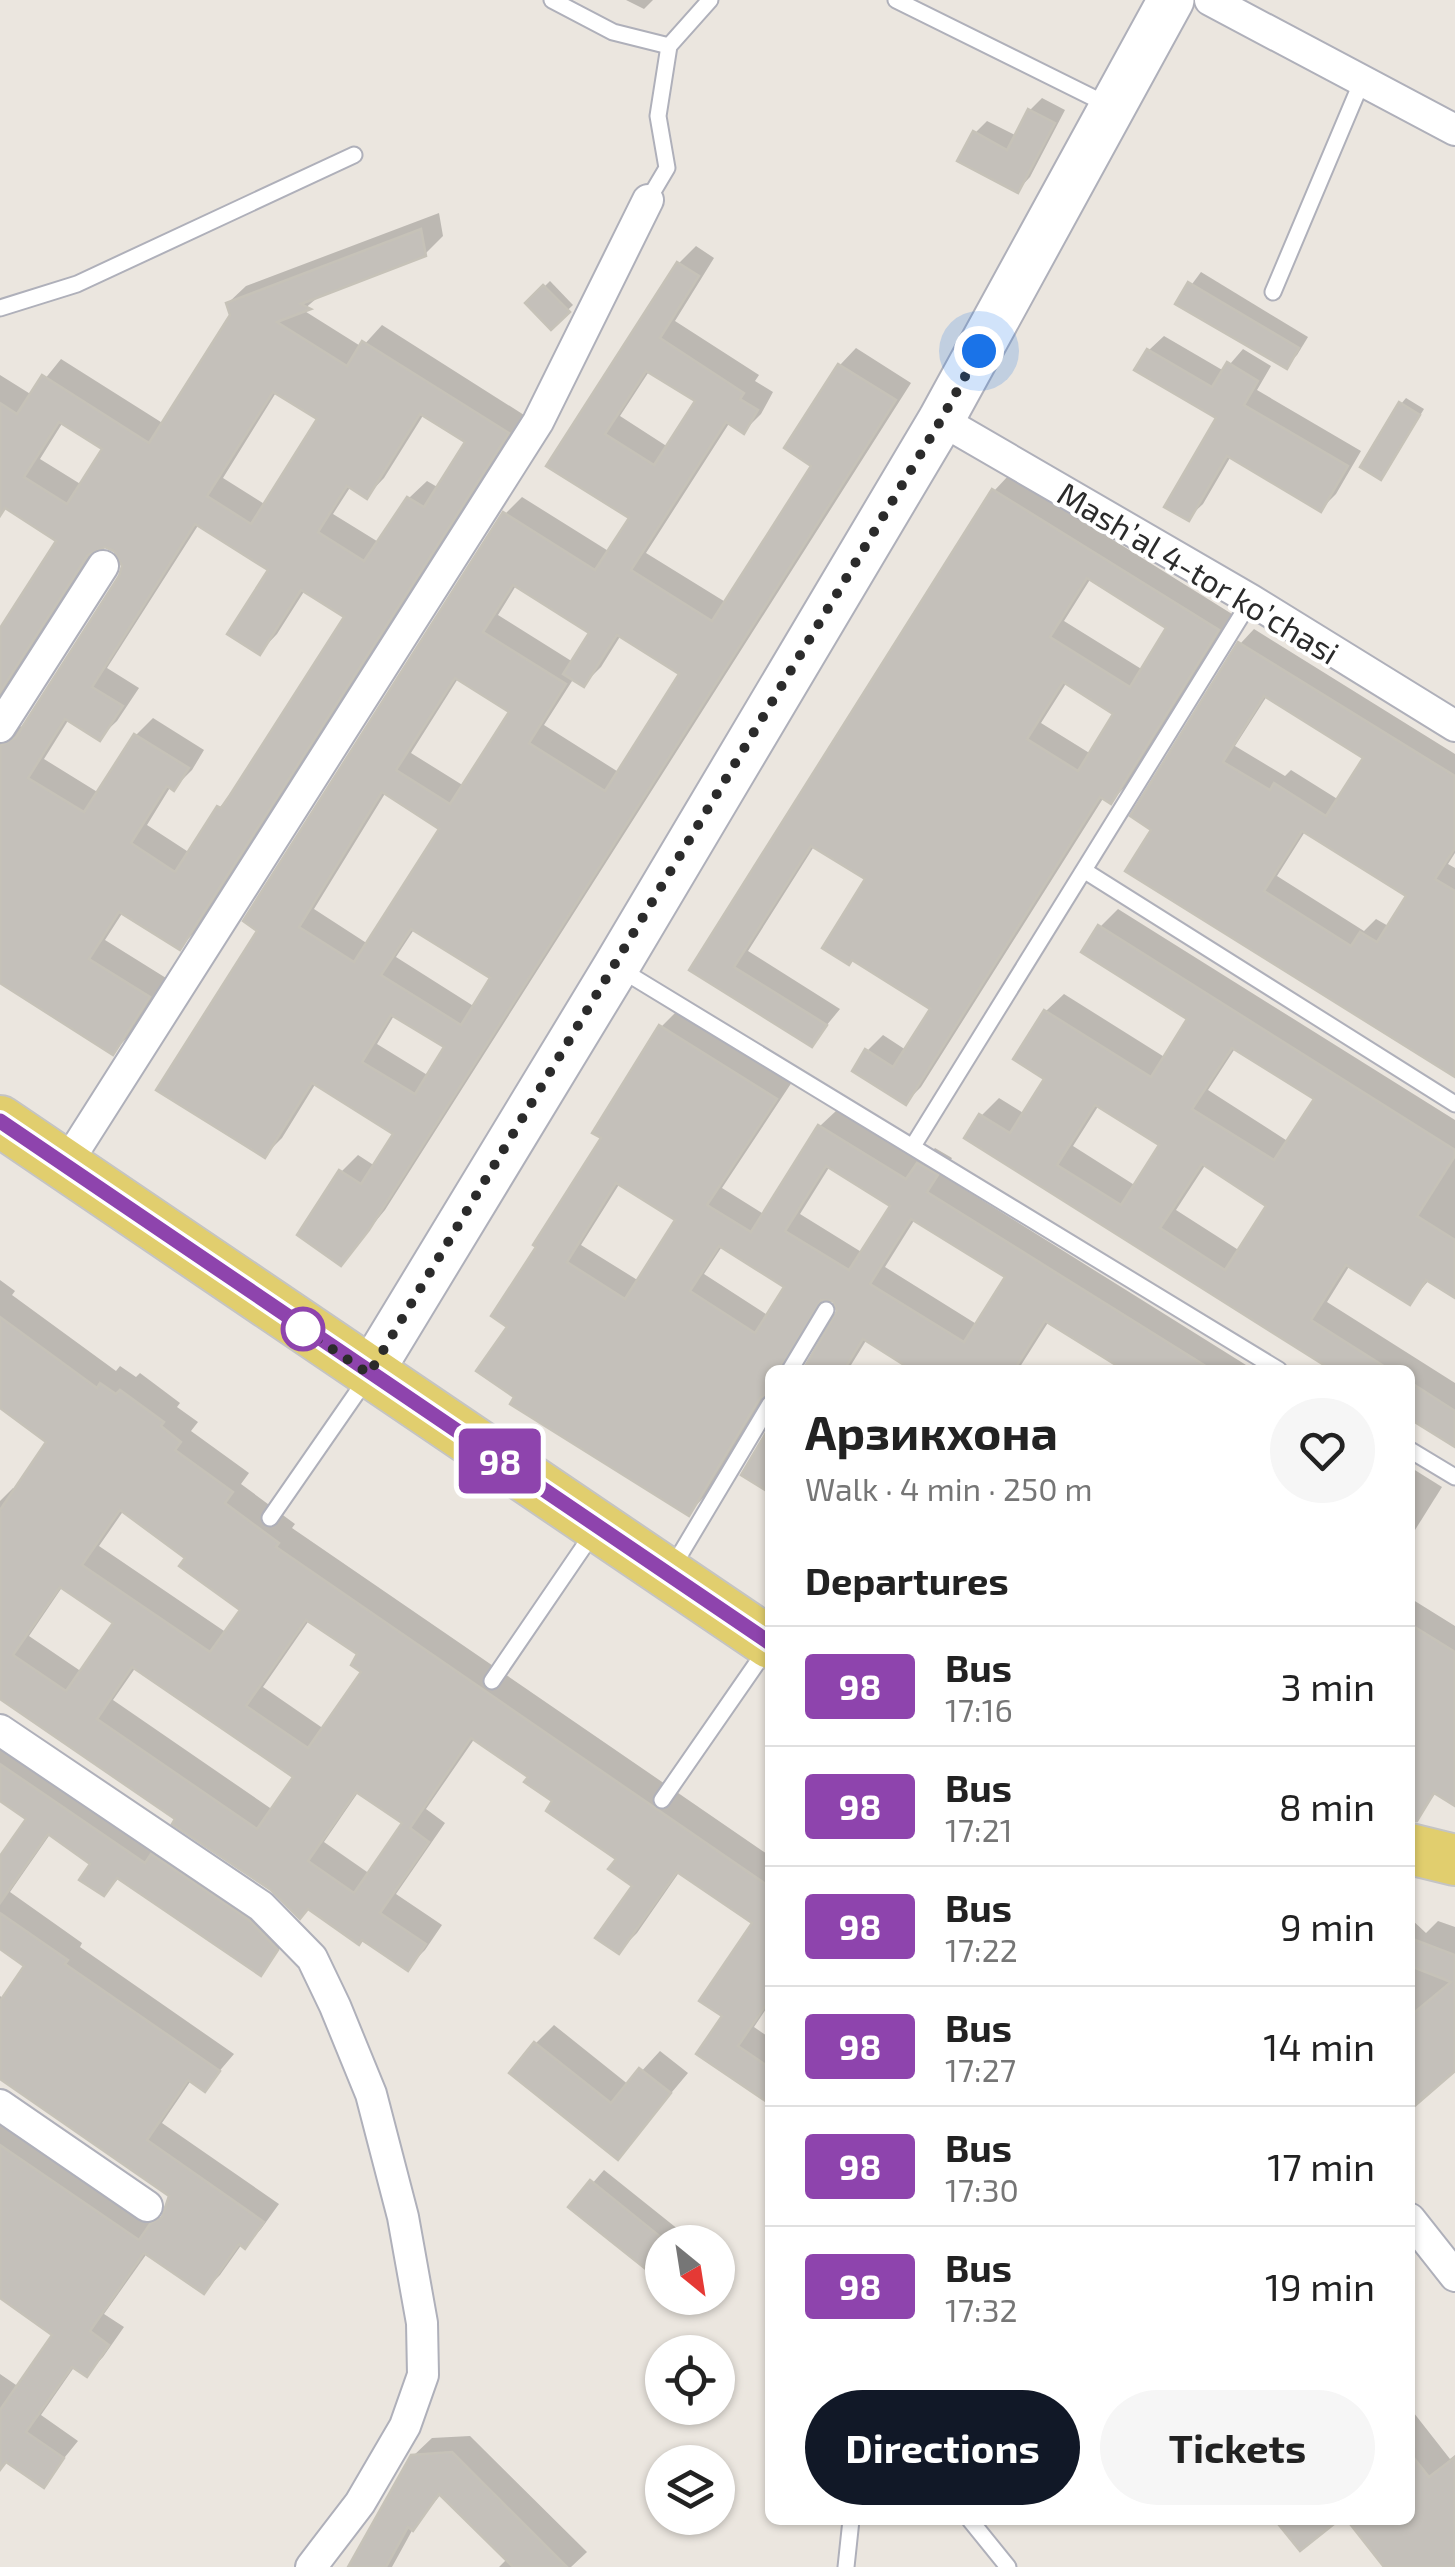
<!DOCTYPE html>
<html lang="en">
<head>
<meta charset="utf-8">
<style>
  :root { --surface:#fff; --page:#f6f6f6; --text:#222; --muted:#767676; --line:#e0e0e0; --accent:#111827 }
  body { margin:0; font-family:"Exo 2",sans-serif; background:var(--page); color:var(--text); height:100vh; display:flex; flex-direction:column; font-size:38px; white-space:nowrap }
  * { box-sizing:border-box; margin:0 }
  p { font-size:32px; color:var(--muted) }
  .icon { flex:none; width:55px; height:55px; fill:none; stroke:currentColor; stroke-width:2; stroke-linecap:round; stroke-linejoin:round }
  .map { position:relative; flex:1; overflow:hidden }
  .panel { position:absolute; left:765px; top:1365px; width:650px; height:1160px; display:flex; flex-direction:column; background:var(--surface); border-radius:15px; box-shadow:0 2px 8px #0004 }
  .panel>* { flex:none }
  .badge { padding:0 20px; border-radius:8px; font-size:35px; line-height:65px }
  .needle { width:65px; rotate:150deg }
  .fabs { position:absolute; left:645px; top:2225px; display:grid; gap:20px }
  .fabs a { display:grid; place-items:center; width:90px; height:90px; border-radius:50%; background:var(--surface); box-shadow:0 2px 8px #0004; font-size:50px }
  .you { position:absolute; width:50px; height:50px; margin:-25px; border:8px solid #fff; border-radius:50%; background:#1a73e8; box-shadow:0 0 0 15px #1a73e833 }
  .map>.badge { position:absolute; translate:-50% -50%; box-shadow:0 0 0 5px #fff }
  h2 { padding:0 40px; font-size:38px; line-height:90px }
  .round { display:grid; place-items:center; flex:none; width:105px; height:105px; border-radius:52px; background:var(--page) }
  .headline { display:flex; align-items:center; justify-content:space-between; height:170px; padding:0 40px }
  h1 { font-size:48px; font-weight:700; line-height:75px }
  .action { display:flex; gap:20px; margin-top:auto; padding:20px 40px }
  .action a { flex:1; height:115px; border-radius:60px; background:var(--accent); color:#fff; font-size:40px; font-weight:700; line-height:115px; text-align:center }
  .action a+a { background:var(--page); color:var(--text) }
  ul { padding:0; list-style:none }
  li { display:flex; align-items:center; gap:30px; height:120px; padding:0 40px; border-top:2px solid var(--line) }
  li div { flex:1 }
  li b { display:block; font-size:38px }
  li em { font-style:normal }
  li .badge { min-width:110px; font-weight:700; text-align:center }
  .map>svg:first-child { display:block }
</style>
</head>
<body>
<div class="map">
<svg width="1455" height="2567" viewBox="0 0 1455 2567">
  <rect width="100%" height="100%" fill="#ebe6df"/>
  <g fill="#0003" fill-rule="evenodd">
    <polygon points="626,0 653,0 644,9"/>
    <polygon points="1042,98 1065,110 1030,177 1018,190 975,133 987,121 1017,136 1030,110"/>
    <path d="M439,213L443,236L425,254L324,292L303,310L362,347L382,325L524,415L197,930L180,947L123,912L105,940L166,978L131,1034L113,1052L0,980V717L7,725L25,727L121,577L123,557L113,547H97L1,697L0,713V628L59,540L0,502V375L32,395L61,359L164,424L233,315L228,303L246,286ZM277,391L320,419L266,505L223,478ZM424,414L468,442L439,488L427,481L409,498L380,543L333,514L351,486L367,496L384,478ZM63,422L105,449L82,485L40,459ZM199,524L271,569L260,652L277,634L305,590L347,616L236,791L219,808L190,853L147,825L171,786L174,788L192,770L204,750L153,718L136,735L99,793L44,759L69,719L99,738L117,721L139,688L107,668Z"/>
    <path d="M696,246L714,258L675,321L759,375L755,381L773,392L761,414L744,431L730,422L646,553L727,603L814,465L840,365L856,348L911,383L385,1210L341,1263V1172L358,1155L375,1166L396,1133L316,1083L282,1138L265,1155L260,931L505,514L522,497L610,552L632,517L550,465L679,263ZM650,370L698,400L668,447L620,416ZM517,584L592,632L573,662L498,615ZM621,635L683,674L620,773L544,725L574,678L584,684L601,667ZM459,677L512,711L464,786L411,753ZM386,792L443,828L368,944L314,909ZM415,928L493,978L475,1007L396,957ZM395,1014L447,1047L429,1076L377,1044Z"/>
    <polygon points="1201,272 1308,337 1297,355 1286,366 1178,303"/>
    <polygon points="550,281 573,305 551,326 528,303"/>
    <polygon points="1164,336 1224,371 1243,349 1271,366 1257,390 1361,451 1336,494 1321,509 1231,456 1203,504 1188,518 1220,417 1137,370 1149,350"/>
    <polygon points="1406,398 1424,409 1386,471 1401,404"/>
    <path d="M1009,475L1232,614L1126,786L1111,801L1104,797L921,1087L906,1102L867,1051L883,1035L906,1050L933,1008L868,879L815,845L748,951L840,1009L812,1043L692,969L994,491ZM1091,578L1170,627L1143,670L1064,621ZM1067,682L1117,714L1091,754L1041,723Z"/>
    <path d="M1254,629L1455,754V853L1448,864L1455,868V1074L1155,829L1240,644ZM1267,696L1367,758L1339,800L1291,770L1285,776L1235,746ZM1306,830L1410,895L1390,927L1376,919L1364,931L1277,876Z"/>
    <path d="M1118,909L1455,1120V1295L1430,1279L1410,1302L1350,1265L1327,1302L1455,1383V1442L1410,1414V1370H1340L981,1116L999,1098L1025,1114L1048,1078L1017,1058L1046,1011L1064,994L1166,1058L1191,1018L1100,927ZM1236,1047L1317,1098L1289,1142L1208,1090ZM1099,1105L1163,1145L1136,1186L1073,1146ZM1206,1164L1270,1206L1240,1251L1176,1210Z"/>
    <path d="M678,1010L792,1082L722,1188L765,1215L820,1126L837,1110L921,1162L935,1148L952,1158L942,1175L1254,1370H1114L1118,1364L1049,1321L1018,1370H917L867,1339L848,1370H770V1391L705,1496L689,1513L517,1396L510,1326L661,1027ZM830,1166L893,1205L863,1253L800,1214ZM620,1183L678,1219L639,1281L581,1245ZM915,1219L1008,1277L978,1325L885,1267ZM723,1245L788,1286L769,1316L704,1274ZM826,1296L835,1299L839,1315L809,1365H802L795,1346Z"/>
    <path d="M0,1280L15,1291L12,1295L116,1371L120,1366L136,1377L140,1373L180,1403L177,1407L198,1422L191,1431L249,1473L241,1484L295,1524L292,1528L770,1856V2003L754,2027L770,2038V2101L699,2053L725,2016L755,1922L680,1871L637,1933L619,1951L635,1885L619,1858L531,1776L475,1738L426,1809L445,1823L396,1894L442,1925L425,1950L407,1968L273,1888L0,1694V1501L13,1488L16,1490L50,1441L0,1392ZM124,1510L188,1557L243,1609L227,1633L99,1546ZM63,1586L116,1623L82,1672L29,1636ZM310,1619L361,1654L364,1671L324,1729L263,1687ZM136,1667L296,1777L273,1810L113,1700ZM359,1791L405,1823L370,1874L324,1842Z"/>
    <polygon points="1410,1467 1442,1487 1410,1538"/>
    <polygon points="1410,1598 1455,1626 1455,1804 1437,1792 1424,1806 1410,1797"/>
    <polygon points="0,1737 293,1933 260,1972 120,1877 104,1893 94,1863 51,1833 10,1892 82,1943 80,1947 234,2054 205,2088 192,2079 162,2123 279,2204 261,2229 245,2246 242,2244 220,2275 204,2291 148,2252 104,2314 124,2327 103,2357 87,2374 75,2366 41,2415 78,2441 43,2484 0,2455 0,2374 19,2387 56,2334 0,2295 0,2117 154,2224 167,2211 172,2195 0,2077 0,1996 4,1999 28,1965 0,1946 0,1861 29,1818 0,1798"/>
    <polygon points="1410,1918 1426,1933 1438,1921 1455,1927 1455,2068 1410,2107"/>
    <polygon points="554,2025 629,2085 660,2051 688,2073 618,2156 536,2043"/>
    <polygon points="604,2170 694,2242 662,2242 662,2279 572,2207"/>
    <polygon points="1410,2408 1450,2459 1455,2455 1455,2567 1387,2567 1350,2520 1410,2520"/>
    <polygon points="470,2436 587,2552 571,2567 499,2567 508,2558 442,2493 414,2527 392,2567 350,2567 413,2456 432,2438"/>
  </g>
  <g fill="#c4c0ba" stroke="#c6c2b8" stroke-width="2.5" fill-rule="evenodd">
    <polygon points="1028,109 1055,123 1018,193 957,161 973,131 1007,150"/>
    <path d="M421,229L426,256L301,304L311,309L277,322L347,366L362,341L509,433L180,950L119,912L89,959L150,997L113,1055L0,983V746L16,737L119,576L122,566L114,551L105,547L88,555L0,692V628L56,541L5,508L0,516V403L17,414L42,375L149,443L230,315L226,303ZM273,392L317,419L251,524L207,496ZM420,414L465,442L424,507L407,497L364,561L318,532L347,486L367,499ZM59,422L102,449L67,504L24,477ZM195,524L268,570L227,634L260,655L301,590L344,617L230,795L221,808L217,806L175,872L131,843L167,786L174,791L189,768L134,734L84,812L28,778L65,719L100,741L123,706L92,687Z"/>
    <path d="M677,262L699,276L660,338L744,393L740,399L758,410L744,434L726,422L631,570L712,621L811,466L784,448L838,364L896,400L369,1230L341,1266L297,1235L339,1170L361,1184L393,1134L312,1083L265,1158L156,1090L257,931L243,921L503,512L595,570L629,518L546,466ZM646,371L695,401L654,465L605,434ZM513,585L589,633L563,674L584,687L617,635L679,674L605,791L529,743L566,684L483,632ZM455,678L509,712L450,804L396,770ZM382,792L439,829L354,962L299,927ZM411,929L490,978L461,1025L381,975ZM391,1015L444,1047L415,1094L362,1062Z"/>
    <polygon points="1188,282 1299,348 1287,369 1175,304"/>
    <polygon points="543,285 570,312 551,330 525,303"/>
    <polygon points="1147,349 1212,387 1227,362 1258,381 1244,405 1348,466 1321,512 1227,456 1189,521 1164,507 1216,418 1134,370"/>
    <polygon points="1399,402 1420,415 1381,480 1360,467"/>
    <path d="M992,489L1219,630L1111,804L1100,797L906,1105L852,1071L865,1049L893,1067L930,1009L852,960L849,965L822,948L865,879L811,846L734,967L827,1025L812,1047L689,970ZM1087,578L1166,628L1130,687L1050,637ZM1063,682L1113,714L1078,771L1027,739Z"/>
    <path d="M1238,642L1455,776V848L1435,879L1455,891V1077L1125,871L1151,830L1130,816ZM1264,696L1363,758L1326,816L1274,783L1270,790L1223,762ZM1302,831L1406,896L1377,942L1360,932L1351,946L1264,891Z"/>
    <path d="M1098,925L1455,1150V1156L1417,1216L1455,1240V1298L1426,1280L1410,1305L1346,1265L1311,1320L1390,1370H1332L964,1138L979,1114L1010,1133L1044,1079L1013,1059L1044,1010L1151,1077L1187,1019L1081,952ZM1232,1048L1314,1099L1274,1160L1192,1109ZM1095,1105L1159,1145L1121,1205L1057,1165ZM1202,1164L1266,1206L1225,1270L1160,1228Z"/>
    <path d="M659,1025L777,1099L707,1205L751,1232L818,1125L906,1179L917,1163L938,1175L927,1192L1212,1370H1124L1045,1321L1014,1370H912L863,1339L844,1370H803L837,1311L833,1301L821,1300L779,1370H770V1393L760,1398L689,1516L510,1404L514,1397L476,1371L507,1327L491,1316L536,1247L533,1245L601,1138L592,1133ZM826,1166L890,1206L849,1270L785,1231ZM616,1183L675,1220L625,1299L567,1262ZM911,1219L1005,1277L964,1342L870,1284ZM719,1246L784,1287L755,1333L690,1291Z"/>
    <path d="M0,1317L97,1388L100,1383L116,1394L120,1390L164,1422L161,1426L181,1442L175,1450L233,1492L225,1503L279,1543L276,1547L770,1887V1999L738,2046L770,2068V2104L696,2054L722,2016L699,2001L752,1923L677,1872L619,1954L595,1938L632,1886L608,1869L616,1859L546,1811L552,1801L524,1782L528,1777L471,1738L410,1828L429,1842L380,1913L426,1944L408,1971L362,1940L359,1945L308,1909L300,1919L271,1890L172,1824L175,1819L0,1699V1510L46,1442L0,1408ZM120,1510L185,1558L179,1566L240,1610L210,1652L82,1565ZM60,1587L113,1623L66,1691L13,1655ZM306,1620L357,1654L351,1665L361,1672L308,1748L246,1706ZM132,1667L293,1777L257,1829L97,1719ZM356,1792L402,1823L354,1893L308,1861Z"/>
    <polygon points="1410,1382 1455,1411 1455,1447 1410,1419"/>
    <polygon points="770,1426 770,1493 741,1475"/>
    <polygon points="1410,1624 1455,1652 1455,1806 1434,1793 1417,1821 1410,1821"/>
    <polygon points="0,1764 145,1863 151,1854 249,1920 278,1950 261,1976 117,1878 104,1896 79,1880 90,1864 48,1834 0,1903 0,1856 26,1819 0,1801"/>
    <polygon points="0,1913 68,1960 65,1964 220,2071 205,2092 188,2080 147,2140 264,2222 245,2249 239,2244 204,2294 144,2253 90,2331 109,2345 87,2377 72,2367 26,2432 64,2458 44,2488 6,2462 0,2470 0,2410 52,2335 0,2298 0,2145 139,2240 150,2224 162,2217 169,2196 0,2079 0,2001 24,1966 0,1949"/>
    <polygon points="1410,1938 1455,1955 1455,2071 1410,2110 1410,2016 1451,1982 1410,1966"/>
    <polygon points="534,2042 611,2103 639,2068 671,2093 618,2160 509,2073"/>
    <polygon points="590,2180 662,2238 662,2282 568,2207"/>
    <polygon points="452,2452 567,2567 513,2567 439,2494 413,2531 408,2527 386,2567 348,2567 411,2455"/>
    <polygon points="1410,2453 1429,2477 1455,2457 1455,2567 1384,2567 1347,2520 1410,2520"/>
    <polygon points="1275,2520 1339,2520 1300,2551"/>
  </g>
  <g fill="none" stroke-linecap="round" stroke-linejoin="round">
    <defs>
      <g id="lane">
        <polyline points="552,0 613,32 669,46"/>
        <polyline points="896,0 1110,106"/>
        <polyline points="648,200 667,168 658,116 669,46 710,0"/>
        <polyline points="1273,292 1362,81"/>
        <polyline points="0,308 77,284 354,155"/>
        <polyline points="1085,871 1455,1104"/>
        <polyline points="620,969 1279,1370"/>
        <polyline points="913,1146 1251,600"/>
        <polyline points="790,1370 826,1310"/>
        <polyline points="1410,1450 1455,1477"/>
        <polyline points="270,1518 367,1378"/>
        <polyline points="672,1568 770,1404"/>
        <polyline points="492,1681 593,1533"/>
        <polyline points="662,1800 768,1647"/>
        <polyline points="970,2520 1008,2567"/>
        <polyline points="846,2567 851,2520"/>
      </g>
      <g id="street">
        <polyline points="1210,0 1455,130"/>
        <polyline points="941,420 1251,600 1455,726"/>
        <polyline points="0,727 103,566"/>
        <polyline points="65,1166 538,422 648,200"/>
        <polyline points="0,1730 261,1906 312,1958 335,2006 371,2094 403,2217 422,2323 423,2375 405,2426 360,2503 311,2567"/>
        <polyline points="0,2105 147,2206"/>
        <polyline points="1410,2219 1455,2276"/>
      </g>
      <polyline id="secondary" points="369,1374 616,967 941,420 1171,0"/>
      <g id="primary">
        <polyline points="0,1121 770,1643"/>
        <polyline points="1410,1849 1455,1860"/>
      </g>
    </defs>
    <use href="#lane" stroke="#afb0ba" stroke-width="19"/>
    <use href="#street" stroke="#afb0ba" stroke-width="34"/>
    <use href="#secondary" stroke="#afb0ba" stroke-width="49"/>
    <use href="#primary" stroke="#c4c4c4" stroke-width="54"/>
    <use href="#lane" stroke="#fff" stroke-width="15"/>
    <use href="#street" stroke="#fff" stroke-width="30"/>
    <use href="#secondary" stroke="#fff" stroke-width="45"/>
    <use href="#primary" stroke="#e1ce6e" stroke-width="50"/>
  </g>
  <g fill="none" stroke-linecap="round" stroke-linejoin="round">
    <defs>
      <polyline id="line" points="0,1121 770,1643"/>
    </defs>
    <use href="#line" stroke="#fff" stroke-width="22"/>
    <use href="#line" stroke="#8e44ad" stroke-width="15"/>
    <polyline stroke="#2b2b2b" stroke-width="10" stroke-dasharray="0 18" points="303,1329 369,1374 941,420 979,351"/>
  </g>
  <circle fill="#fff" stroke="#8e44ad" stroke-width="5" cx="303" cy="1329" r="20"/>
  <g text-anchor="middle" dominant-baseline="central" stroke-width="8" stroke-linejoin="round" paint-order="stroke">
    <g font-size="32" fill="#2b2b2b" stroke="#fff">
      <text transform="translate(1199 572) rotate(31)">Mashʼal 4-tor koʼchasi</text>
    </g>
  </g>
</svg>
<div class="fabs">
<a><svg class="needle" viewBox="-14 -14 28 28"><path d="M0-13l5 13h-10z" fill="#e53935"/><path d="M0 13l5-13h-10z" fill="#767676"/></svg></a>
<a><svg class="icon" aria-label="locate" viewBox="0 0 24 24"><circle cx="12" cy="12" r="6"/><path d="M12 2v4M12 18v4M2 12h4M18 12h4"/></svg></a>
<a><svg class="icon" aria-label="layers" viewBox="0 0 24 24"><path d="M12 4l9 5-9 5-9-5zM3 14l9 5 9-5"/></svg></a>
</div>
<div class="you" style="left:979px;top:351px"></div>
<b class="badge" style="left:500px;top:1461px;background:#8e44ad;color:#fff">98</b>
<section class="panel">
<div class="headline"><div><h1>Арзикхона</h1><p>Walk · 4 min · 250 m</p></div><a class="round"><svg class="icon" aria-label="heart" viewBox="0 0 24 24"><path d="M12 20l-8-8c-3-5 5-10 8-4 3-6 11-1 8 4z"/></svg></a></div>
<h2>Departures</h2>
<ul>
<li><span class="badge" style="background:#8e44ad;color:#fff">98</span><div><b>Bus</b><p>17:16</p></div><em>3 min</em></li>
<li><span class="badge" style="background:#8e44ad;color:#fff">98</span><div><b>Bus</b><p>17:21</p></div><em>8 min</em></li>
<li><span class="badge" style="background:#8e44ad;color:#fff">98</span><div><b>Bus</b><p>17:22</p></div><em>9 min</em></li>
<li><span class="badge" style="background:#8e44ad;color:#fff">98</span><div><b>Bus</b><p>17:27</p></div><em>14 min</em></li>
<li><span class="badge" style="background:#8e44ad;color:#fff">98</span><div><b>Bus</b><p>17:30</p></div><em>17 min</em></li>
<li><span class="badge" style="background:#8e44ad;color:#fff">98</span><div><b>Bus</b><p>17:32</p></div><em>19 min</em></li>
</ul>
<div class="action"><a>Directions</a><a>Tickets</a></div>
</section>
</div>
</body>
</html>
